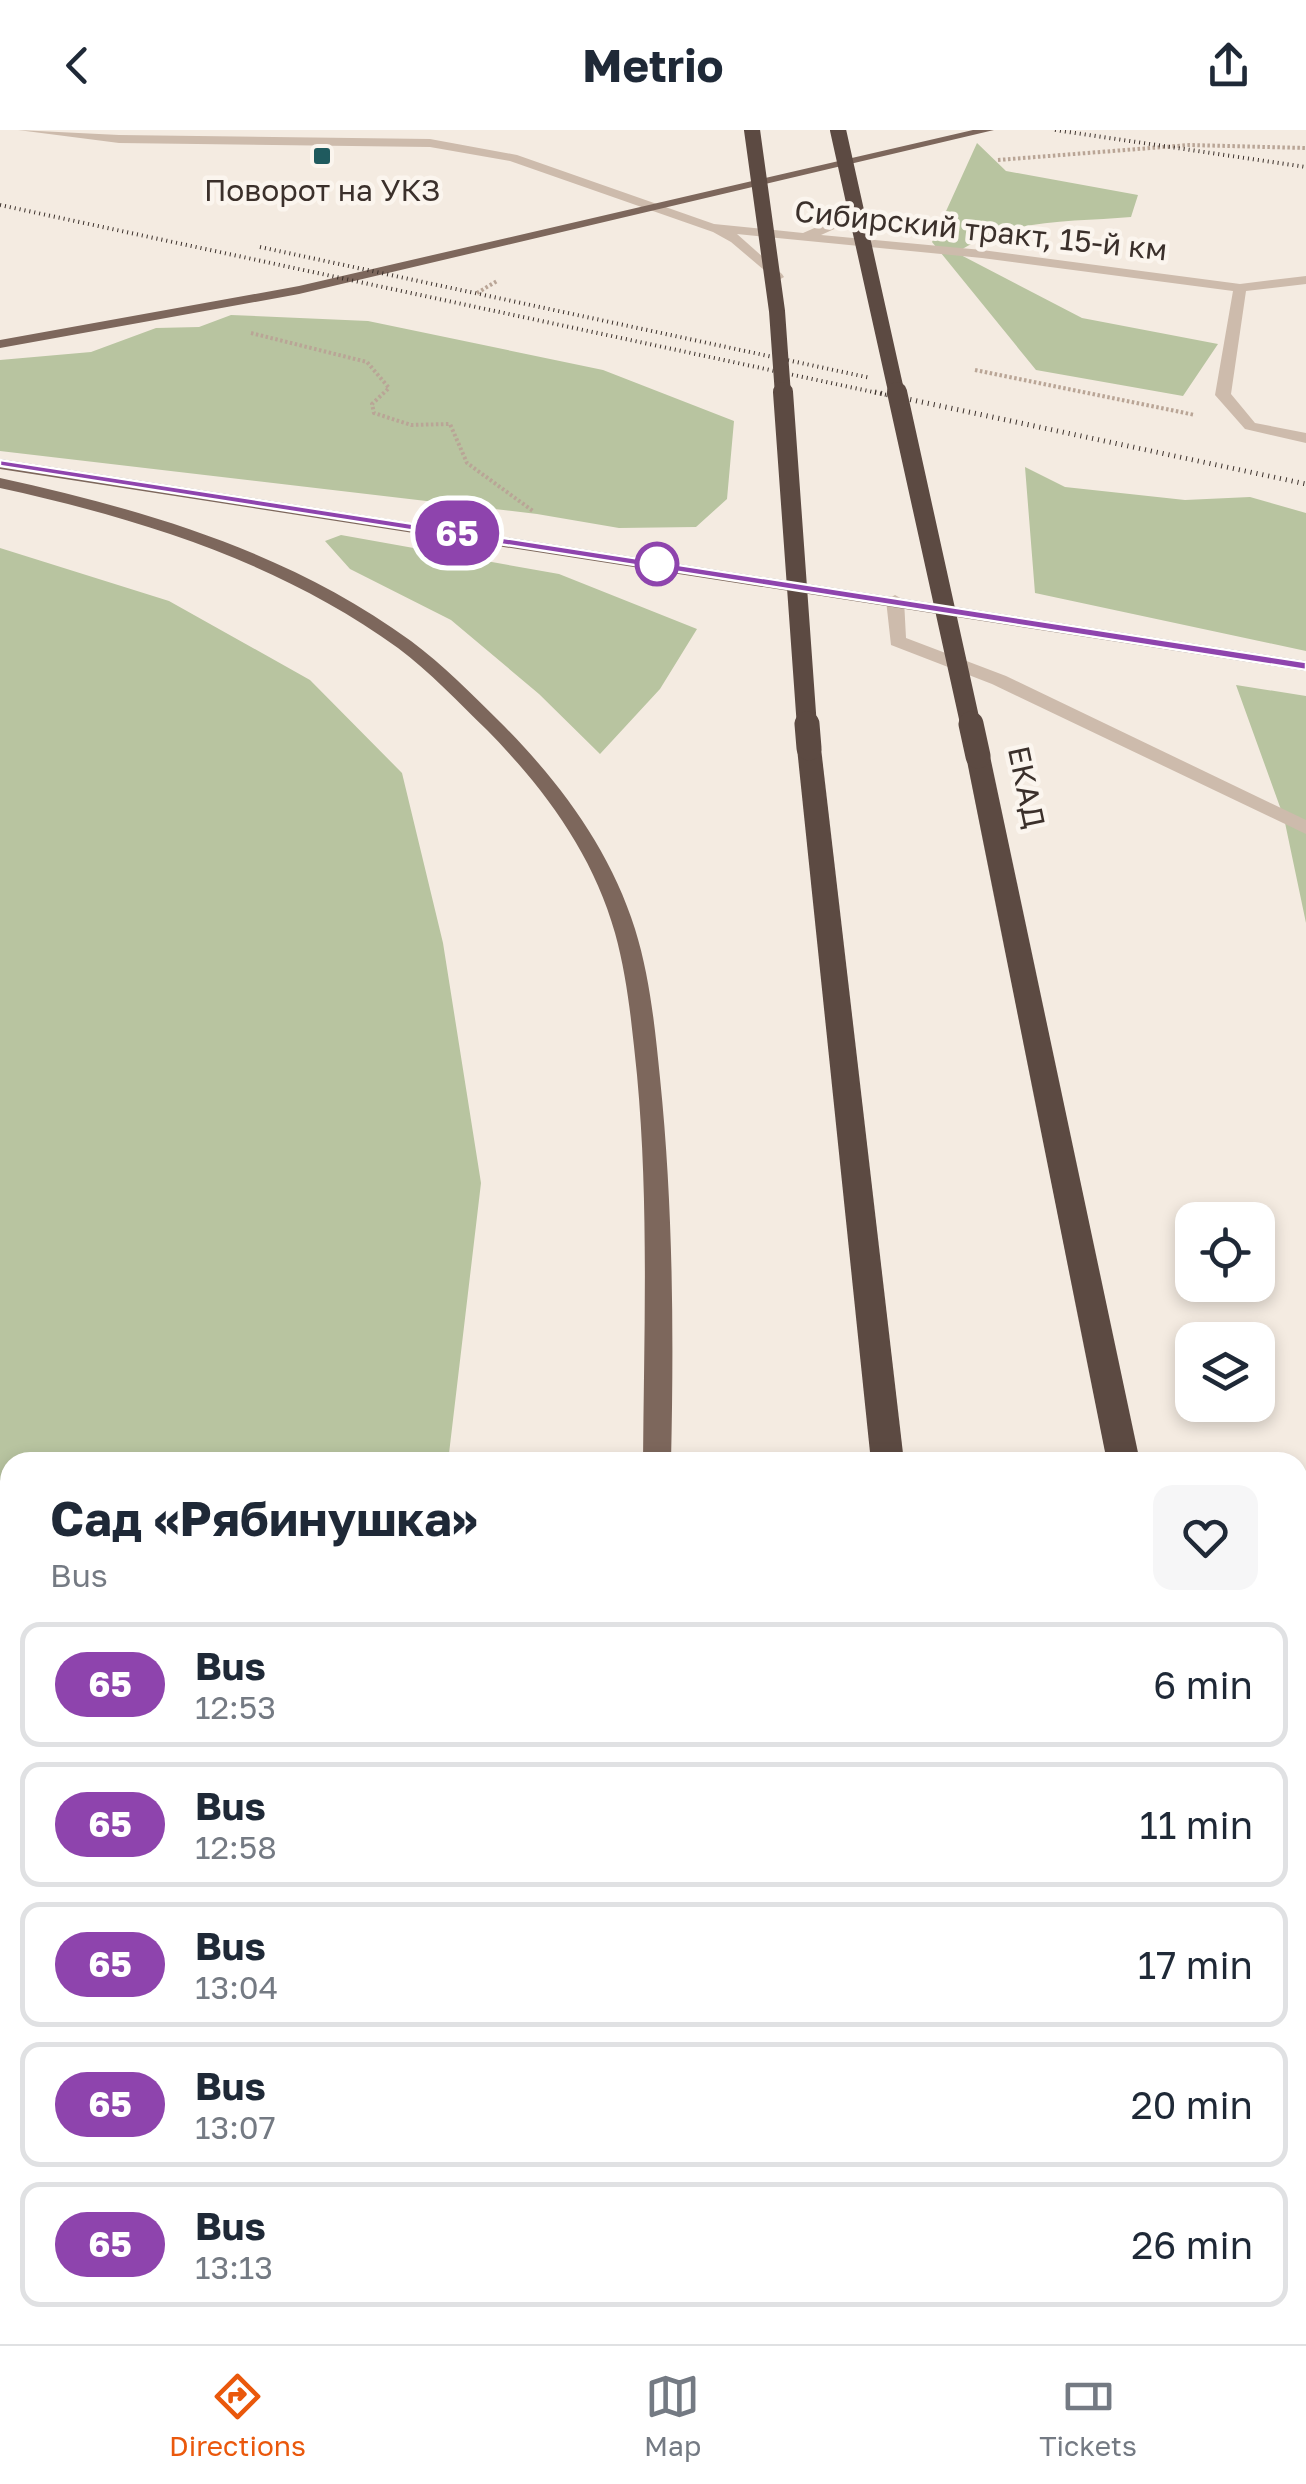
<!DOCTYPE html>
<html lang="en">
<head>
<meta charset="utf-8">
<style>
  :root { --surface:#fff; --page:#f6f6f7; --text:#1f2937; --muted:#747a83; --line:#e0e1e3; --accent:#ea580c }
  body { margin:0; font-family:"Golos Text",sans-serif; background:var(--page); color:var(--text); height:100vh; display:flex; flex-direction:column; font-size:38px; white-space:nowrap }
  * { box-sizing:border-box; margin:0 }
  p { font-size:32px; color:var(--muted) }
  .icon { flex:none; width:55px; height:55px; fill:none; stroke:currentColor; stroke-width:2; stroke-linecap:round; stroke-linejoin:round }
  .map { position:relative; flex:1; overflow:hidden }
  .drawer { position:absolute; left:0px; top:1322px; width:1308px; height:892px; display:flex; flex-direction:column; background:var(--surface); border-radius:30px 30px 0 0; box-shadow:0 5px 15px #0003 }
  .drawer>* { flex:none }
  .badge { padding:0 20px; border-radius:32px; font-size:35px; line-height:65px }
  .buttons { position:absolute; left:1175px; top:1072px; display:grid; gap:20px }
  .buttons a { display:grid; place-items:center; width:100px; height:100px; border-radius:20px; background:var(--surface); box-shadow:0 5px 15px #0003; font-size:50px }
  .map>.badge { position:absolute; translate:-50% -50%; box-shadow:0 0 0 5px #fff }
  .round { display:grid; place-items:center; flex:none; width:105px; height:105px; border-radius:20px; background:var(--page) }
  .summary { display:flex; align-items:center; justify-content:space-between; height:170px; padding:0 50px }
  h1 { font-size:48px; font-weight:700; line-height:75px }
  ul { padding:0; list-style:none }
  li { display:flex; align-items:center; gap:30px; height:125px; margin:0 20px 15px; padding:0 30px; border:5px solid var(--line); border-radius:20px }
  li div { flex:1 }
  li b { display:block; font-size:38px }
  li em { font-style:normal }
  li .badge { min-width:110px; font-weight:700; text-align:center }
  header { display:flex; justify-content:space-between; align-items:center; height:130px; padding:0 50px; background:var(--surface); font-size:45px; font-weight:700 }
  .dock { display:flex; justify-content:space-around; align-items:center; height:140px; border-top:2px solid var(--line); background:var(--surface); font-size:28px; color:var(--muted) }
  .dock a { display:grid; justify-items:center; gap:5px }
  .dock .active { color:var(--accent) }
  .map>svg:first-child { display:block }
</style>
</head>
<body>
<header><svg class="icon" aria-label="back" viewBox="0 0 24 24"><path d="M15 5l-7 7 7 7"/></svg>Metrio<svg class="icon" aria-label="share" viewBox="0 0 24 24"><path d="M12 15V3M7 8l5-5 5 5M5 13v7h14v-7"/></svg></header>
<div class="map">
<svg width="1306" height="2214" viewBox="0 0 1306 2214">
  <rect width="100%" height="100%" fill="#f4ebe1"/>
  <g fill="#b8c4a0">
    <path d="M977,13L1006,41L1138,65L1131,87C1075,92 1003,88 957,123L1082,188L1218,214L1183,266L1036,240L932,112Z"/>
    <polygon points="231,185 368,191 603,240 734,291 727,369 696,397 619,398 537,384 0,321 0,230 91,222 156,198 199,197"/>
    <polygon points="1025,337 1065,357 1185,370 1250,367 1306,383 1306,521 1035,463"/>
    <polygon points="341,405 559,444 697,499 660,559 600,624 539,564 451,490 350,439 325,411"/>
    <polygon points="0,418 169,471 310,550 402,643 443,813 481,1053 448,1332 10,1332 10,1361 0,1350"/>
    <polygon points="1236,555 1306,566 1306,793 1284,688"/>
  </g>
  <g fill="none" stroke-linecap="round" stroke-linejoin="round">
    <g stroke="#b9a596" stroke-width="4" stroke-dasharray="2.5 2.5" stroke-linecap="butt">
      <polyline points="998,30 1189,15 1306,18"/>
      <polyline points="477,163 497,151"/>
      <polyline points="251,203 367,232 389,258 372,274 374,283 411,295 450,294 467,333 533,381"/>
      <polyline points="975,240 1195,285"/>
    </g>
    <g fill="#cdbbac" fill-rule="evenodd">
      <polygon points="18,0 119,5 430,9 517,25 714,94 803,103 858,79 864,83 863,86 821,105 982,120 1240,154 1306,146 1306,154 1246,161 1231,264 1255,293 1306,303 1306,313 1245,299 1215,265 1233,161 982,128 737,104 782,144 784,147 777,151 731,112 713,102 510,31 430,17 119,13"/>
      <polygon points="895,465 904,470 906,508 1006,546 1306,690 1306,704 992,554 891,515 886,470"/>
    </g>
    <g fill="#7d675c" fill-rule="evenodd">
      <polygon points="973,0 994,0 299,164 0,218 0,210 299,156"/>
      <polygon points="0,329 1306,531 1306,541 0,339"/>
      <path d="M0,348C146,380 289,422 411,511C443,535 472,564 500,592C559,651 610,719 635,799C650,847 655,898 660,948C673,1074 674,1205 671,1332H643C644,1203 649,1074 637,945C632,898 628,850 615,803C593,724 544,658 487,600C458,572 430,542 398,518C279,432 141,389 0,358Z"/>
      <rect x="653" y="2205" width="38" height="9"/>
    </g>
    <g fill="#5c4a42" fill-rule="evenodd">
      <polygon points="809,611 821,618 904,1332 871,1332 797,618"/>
      <polygon points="978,619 990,626 1140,1332 1107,1332 966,626"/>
      <polygon points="1298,2094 1306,2097 1306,2175 1298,2172"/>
      <polygon points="966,2205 1012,2205 1013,2214 967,2214"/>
    </g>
    <g stroke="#3b302b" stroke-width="4" stroke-dasharray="1 4" stroke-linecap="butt">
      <polyline points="1055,0 1306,37"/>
      <polyline points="0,75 887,265"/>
      <polyline points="260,117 871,248"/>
    </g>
    <polyline stroke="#3b302b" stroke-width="5" stroke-dasharray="1 5" stroke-linecap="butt" points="875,262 1306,354"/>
    <g stroke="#5c4a42" stroke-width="16">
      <polyline points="752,0 777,181 783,265"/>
      <polyline points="838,0 897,265"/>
    </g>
    <g stroke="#5c4a42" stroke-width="20">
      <polyline points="783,262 807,597"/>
      <polyline points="897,262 971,597"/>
    </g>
    <g stroke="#5c4a42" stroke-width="25">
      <polyline points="807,594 809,618"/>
      <polyline points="971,594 978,626"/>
    </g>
  </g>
  <polygon fill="#8e44ad" stroke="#fff" stroke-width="2.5" points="0,330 1306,532 1306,540 0,336"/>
  <rect fill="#1f5a5e" stroke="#fbf5ee" stroke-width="4" x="312" y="16" width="20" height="20" rx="5"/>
  <circle fill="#fff" stroke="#8e44ad" stroke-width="5" cx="657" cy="434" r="20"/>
  <g text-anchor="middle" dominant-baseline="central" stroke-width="9" stroke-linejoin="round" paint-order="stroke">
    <g font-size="30" fill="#3b302b" stroke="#fbf5ee">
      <text x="322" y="60">Поворот на УКЗ</text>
    </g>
    <g font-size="30" fill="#3b302b" stroke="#fbf5ee">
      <text transform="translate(981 100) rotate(6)">Сибирский тракт, 15-й км</text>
      <text transform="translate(1027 657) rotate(78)">ЕКАД</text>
    </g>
  </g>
</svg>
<div class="buttons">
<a><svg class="icon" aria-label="locate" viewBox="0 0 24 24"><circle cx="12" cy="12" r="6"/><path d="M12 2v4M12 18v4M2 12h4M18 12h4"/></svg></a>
<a><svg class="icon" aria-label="layers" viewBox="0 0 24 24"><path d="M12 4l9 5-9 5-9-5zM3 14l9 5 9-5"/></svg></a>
</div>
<b class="badge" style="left:457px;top:403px;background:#8e44ad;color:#fff">65</b>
<section class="drawer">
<div class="summary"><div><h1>Сад «Рябинушка»</h1><p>Bus</p></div><a class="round"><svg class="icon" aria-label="heart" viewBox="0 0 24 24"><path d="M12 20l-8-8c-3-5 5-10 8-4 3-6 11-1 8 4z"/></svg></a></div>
<ul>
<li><span class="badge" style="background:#8e44ad;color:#fff">65</span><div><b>Bus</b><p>12:53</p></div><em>6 min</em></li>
<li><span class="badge" style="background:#8e44ad;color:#fff">65</span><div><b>Bus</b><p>12:58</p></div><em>11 min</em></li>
<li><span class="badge" style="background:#8e44ad;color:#fff">65</span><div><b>Bus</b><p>13:04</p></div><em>17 min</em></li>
<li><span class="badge" style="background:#8e44ad;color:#fff">65</span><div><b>Bus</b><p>13:07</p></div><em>20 min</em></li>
<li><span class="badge" style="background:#8e44ad;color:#fff">65</span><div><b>Bus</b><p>13:13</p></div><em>26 min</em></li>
</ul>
</section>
</div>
<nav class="dock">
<a class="active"><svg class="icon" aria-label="directions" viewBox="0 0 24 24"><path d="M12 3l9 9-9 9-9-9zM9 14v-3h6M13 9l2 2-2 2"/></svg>Directions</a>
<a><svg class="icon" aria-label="map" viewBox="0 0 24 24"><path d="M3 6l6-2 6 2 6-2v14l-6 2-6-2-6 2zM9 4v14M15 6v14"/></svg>Map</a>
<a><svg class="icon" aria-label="tickets" viewBox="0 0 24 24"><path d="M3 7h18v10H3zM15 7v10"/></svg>Tickets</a>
</nav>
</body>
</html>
